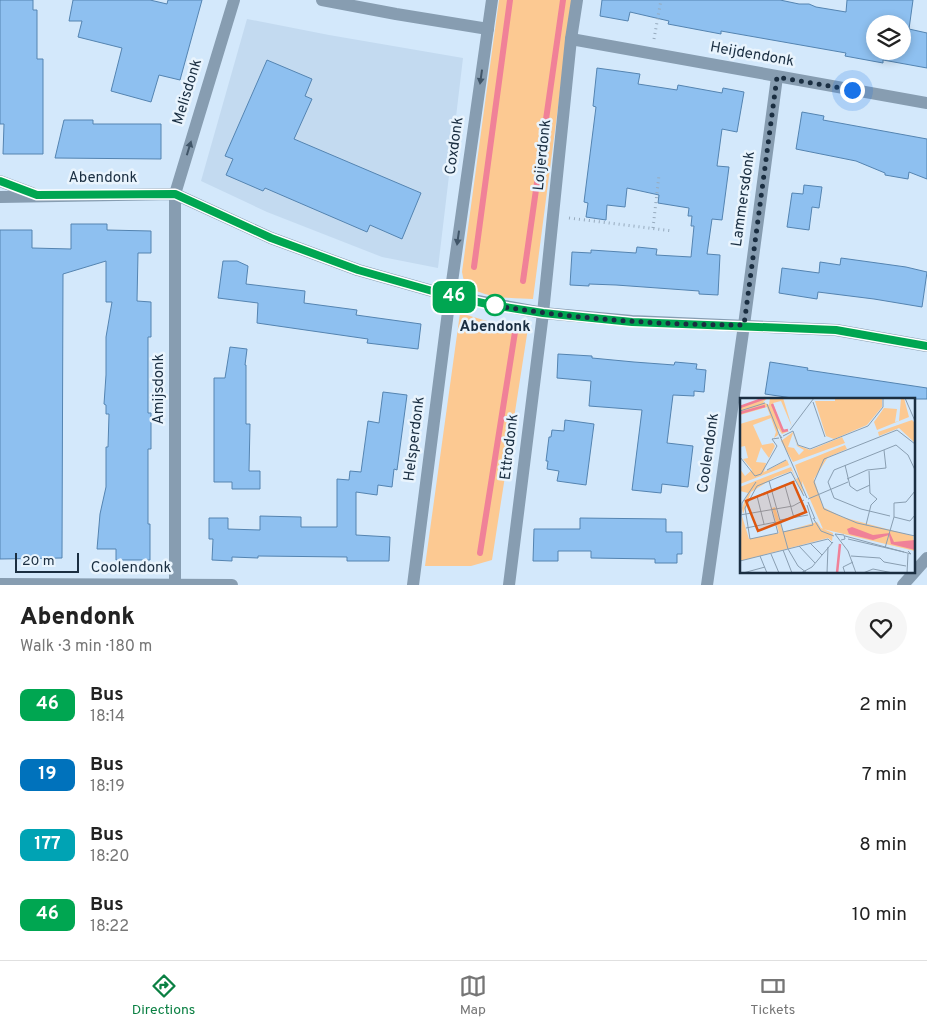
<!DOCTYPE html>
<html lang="en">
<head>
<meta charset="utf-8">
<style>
  :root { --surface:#fff; --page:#f6f6f6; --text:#222; --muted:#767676; --line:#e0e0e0; --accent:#0b8043 }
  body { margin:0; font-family:Overpass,sans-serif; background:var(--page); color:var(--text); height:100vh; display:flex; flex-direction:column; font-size:19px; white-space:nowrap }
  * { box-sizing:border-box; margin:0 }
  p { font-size:16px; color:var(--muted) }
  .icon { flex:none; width:28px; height:28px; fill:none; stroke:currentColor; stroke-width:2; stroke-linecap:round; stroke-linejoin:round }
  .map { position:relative; height:585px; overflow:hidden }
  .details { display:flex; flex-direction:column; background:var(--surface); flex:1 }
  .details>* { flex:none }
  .badge { padding:0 10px; border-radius:8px; font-size:18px; line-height:32px }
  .fabs { position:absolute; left:866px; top:15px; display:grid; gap:10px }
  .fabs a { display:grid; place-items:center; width:45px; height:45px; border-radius:50%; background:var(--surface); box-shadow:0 2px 8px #0003; font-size:25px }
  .scale { position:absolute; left:15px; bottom:12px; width:64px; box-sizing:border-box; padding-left:5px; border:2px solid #1a2e41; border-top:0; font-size:14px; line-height:18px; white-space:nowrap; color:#1a2e41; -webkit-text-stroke:4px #e9f4fd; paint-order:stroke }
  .you { position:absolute; width:25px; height:25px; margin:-12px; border:4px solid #fff; border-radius:50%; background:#1a73e8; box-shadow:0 0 0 8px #1a73e833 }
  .map>.badge { position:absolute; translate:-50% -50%; box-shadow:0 0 0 2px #fff }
  .round { display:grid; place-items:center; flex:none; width:52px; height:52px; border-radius:26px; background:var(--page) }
  .headline { display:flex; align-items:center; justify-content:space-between; height:85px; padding:0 20px }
  h1 { font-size:24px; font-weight:800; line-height:38px }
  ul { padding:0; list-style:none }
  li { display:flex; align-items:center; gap:15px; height:70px; padding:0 20px }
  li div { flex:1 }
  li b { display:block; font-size:19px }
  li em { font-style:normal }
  li .badge { min-width:55px; font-weight:700; text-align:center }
  .tab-bar { display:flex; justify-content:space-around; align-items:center; height:70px; border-top:1px solid var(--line); background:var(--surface); font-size:14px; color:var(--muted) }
  .tab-bar a { display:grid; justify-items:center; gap:2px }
  .tab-bar .current { color:var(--accent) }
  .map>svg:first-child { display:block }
</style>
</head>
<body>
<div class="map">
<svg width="927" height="585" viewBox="0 0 927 585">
  <rect width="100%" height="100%" fill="#d3e8fb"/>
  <polygon fill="#c3daf0" points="247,19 329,35 463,58 438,268 382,257 267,212 201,181"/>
  <g fill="#fcc992">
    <path d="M499,0H572L533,299C514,298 479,299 466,283C463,280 463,276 462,272Z"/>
    <polygon points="460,313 497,324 528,328 492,560 471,566 425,566"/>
  </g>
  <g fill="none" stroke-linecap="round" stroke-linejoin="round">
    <g stroke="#f08198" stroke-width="6">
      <polyline points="474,267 510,0"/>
      <polyline points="523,281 563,0"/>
      <polyline points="480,553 515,332"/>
    </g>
  </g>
  <g fill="#8ec0f0" stroke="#5484b1" fill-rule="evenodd">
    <polygon points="0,0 33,0 33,10 37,10 37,59 43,59 43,154 3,154 4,124 0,124"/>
    <polygon points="73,0 150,0 167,4 168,0 202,0 180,80 159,75 151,102 111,91 122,48 78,37 82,21 69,21"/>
    <path d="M602,0H780L799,4H809L816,7L846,12L847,0H913L909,29L927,33V68L883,60V63L845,56L846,53L721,31V34L668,24L669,21L630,12L628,21L600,16ZM875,24H902V51H875Z"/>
    <polygon points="267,60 312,79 305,96 312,99 294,139 421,193 402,239 370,225 367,232 265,188 263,191 226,175 233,159 225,156"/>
    <polygon points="597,68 640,74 638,84 677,90 678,85 722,93 723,88 744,92 737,132 722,129 717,166 729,167 722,220 712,219 707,254 720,255 718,295 699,294 699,291 616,285 589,284 589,286 570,285 572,252 591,253 591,250 636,253 637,247 657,249 656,255 691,257 694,226 691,226 692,216 688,216 689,208 658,203 659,195 627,188 625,207 607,205 606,220 586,217 588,203 584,202 596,107 593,106"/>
    <polygon points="802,112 824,116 823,120 927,139 927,179 909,172 908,179 885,175 885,173 856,161 796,149"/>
    <polygon points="64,120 93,120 93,124 161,124 161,159 55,158"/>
    <polygon points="804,185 822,187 819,208 812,207 809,230 787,227 792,193 803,194"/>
    <polygon points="71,224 107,224 107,230 151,231 151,253 138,253 137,301 151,302 151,337 148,337 148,413 151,413 151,449 148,449 148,524 150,524 150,560 116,560 116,549 97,549 100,514 106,487 106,447 108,447 109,414 106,414 106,405 104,404 106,375 106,337 112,302 106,302 106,261 63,274 62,558 0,559 0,230 32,230 32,248 71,249"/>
    <polygon points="841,258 906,267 927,272 922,307 874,299 818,292 817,299 779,293 782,268 819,273 820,262 840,265"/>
    <polygon points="223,261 237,261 248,266 246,284 305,291 304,303 357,310 356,315 421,324 418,349 367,343 368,339 257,323 258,303 218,298"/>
    <polygon points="230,347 247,349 245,365 246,365 246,424 250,424 249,471 260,471 260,489 232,489 232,482 214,482 214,378 225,378"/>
    <polygon points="558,354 592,356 592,358 634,362 674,365 675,362 697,364 696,369 706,370 704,392 694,391 694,396 673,395 667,443 693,446 688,487 662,484 661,493 632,490 642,410 589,406 591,381 557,378"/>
    <polygon points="770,362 808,368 807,370 927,388 927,399 799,399 765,394"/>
    <polygon points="383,392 407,395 397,470 394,469 392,487 378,485 377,495 356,492 356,535 390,537 389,561 347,561 347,557 258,556 258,558 232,557 232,561 212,560 213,539 209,539 209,518 228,518 228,529 260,530 260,516 301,517 301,527 337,527 337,479 349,480 350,471 361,472 368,421 379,423"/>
    <polygon points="565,420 594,424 586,485 557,481 559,471 547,469 548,461 546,461 549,437 551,437 552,430 564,431"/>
    <polygon points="580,518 666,519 666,532 682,532 682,554 677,554 677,563 655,563 655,559 591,558 591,551 558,551 558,561 533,561 534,529 580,529"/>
  </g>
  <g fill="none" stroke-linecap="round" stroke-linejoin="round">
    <g stroke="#97abbe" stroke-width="3" stroke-dasharray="1 4" stroke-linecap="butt">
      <polyline points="654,39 661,0"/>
      <polyline points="569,218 673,231"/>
      <polyline points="653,228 659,175"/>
    </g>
    <g stroke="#879db1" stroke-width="12">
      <polyline points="322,0 396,14 488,29"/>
      <polyline points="571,39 927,103"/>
      <polyline points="0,181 32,193"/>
      <polyline points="0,197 175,194 271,238 358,270 450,296 543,313 632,321 836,330 927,346"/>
      <polyline points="0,584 232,585"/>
      <polyline points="175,584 175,194 234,0"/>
      <polyline points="413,585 450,296 492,0"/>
      <polyline points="509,585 543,313 571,39 577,0"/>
      <polyline points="707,585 744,325 777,77"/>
      <polyline points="903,585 927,558"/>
    </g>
  </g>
  <defs><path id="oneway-solid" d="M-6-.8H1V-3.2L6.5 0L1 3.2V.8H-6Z" transform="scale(1.25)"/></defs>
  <g fill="#405568">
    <use href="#oneway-solid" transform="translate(481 77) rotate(98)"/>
    <use href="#oneway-solid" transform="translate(189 148) rotate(-73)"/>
    <use href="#oneway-solid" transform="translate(458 238) rotate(98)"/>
  </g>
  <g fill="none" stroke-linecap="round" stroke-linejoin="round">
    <defs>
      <polyline id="line" points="0,181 37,195 175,194 271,238 358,270 450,296 492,305 543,313 632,322 836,330 927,346"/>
    </defs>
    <use href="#line" stroke="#fff" stroke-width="11"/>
    <use href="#line" stroke="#00a651" stroke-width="8"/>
    <path stroke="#1a2e41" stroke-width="5" stroke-dasharray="0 9" d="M495,305H492C575,319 660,325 744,325L777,77L852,90"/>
  </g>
  <circle fill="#fff" stroke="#00a651" stroke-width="2.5" cx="495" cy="305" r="10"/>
  <g text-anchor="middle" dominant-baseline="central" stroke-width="5" stroke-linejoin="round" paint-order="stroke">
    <g font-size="15" fill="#1a2e41" stroke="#e9f4fd">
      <text transform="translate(752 55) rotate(10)">Heijdendonk</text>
      <text transform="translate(188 92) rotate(-73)">Melisdonk</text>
      <text transform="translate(455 146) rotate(-82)">Coxdonk</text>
      <text transform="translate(543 155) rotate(-84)">Loijerdonk</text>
      <text x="103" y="178">Abendonk</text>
      <text transform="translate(744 199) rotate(-82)">Lammersdonk</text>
      <text transform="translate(159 389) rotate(-90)">Amijsdonk</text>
      <text transform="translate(415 439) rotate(-83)">Helsperdonk</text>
      <text transform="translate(510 447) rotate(-83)">Ettrodonk</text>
      <text transform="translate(709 453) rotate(-82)">Coolendonk</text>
      <text x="131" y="568">Coolendonk</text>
    </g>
    <g font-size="15" font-weight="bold" fill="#1a2e41" stroke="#e9f4fd">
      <text x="495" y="327">Abendonk</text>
    </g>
  </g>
  <g transform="translate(740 398)">
    <rect width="175" height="175" fill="#d3e8fb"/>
    <path d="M24,0H28L23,4L29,7L30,0H43L52,29L41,3L33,5L43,33H49L42,36L38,30V37L34,40L36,34L31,20L13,27L22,47L33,45L35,48L29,60L21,49L16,64L26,65L24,74L47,62L49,67L0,86V71L5,78L12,72L3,61L8,60L5,48L0,49V26L30,17L27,9L0,17V9ZM95,0H142V9L127,27L94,41L86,38L75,3H95ZM161,0H164L169,19L137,32L134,24L144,10L157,11L155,24L159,23ZM172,22L175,25V45L159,30L139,38L138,34ZM53,34L57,47L70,52L102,39L105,45L53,64L41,43ZM53,35L57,48L64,52L59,57L54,50L48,49ZM105,47L107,51L88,59L74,81L83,109L102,119L173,138L175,153L83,131L62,83L63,97L52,73L35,79L11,94L3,116L2,110L8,95L0,93V89L51,69L56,81L59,79L55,67ZM35,109L43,134L77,124L81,130L93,135L92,143L88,140L0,163L2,118L9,141L39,135L32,110Z" fill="#fcc992" fill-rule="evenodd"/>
    <path d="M112,129L133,137L150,135L154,144L175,142V152L151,146L149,137L133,142L109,136L107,131Z" fill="#f08198"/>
    <path fill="none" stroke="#f08198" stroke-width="2.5" d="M32,6L43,33L48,32M0,9L25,0M0,15L25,8M97,175L100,146"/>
    <path fill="none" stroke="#899eb1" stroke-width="1" d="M165,0L175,23M73,4L85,39M27,6L39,36M0,13L25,5M50,32L74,0M43,38L53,33L58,47L70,51L128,28L143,9V0M42,40L39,36L67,100M175,46L157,32L84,61L74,84L84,111L117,125L175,138M0,59L15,78L21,76L37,48L32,41L39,40M105,67L110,88L117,93L130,87M27,72L46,62M107,81L127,72L146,70L144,52M29,83L48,151L58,168L67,175M45,88L54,120M27,94L38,135L10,141L5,110L17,88L51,74L64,98M68,101L108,84M68,104L75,121M0,117L53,108L64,102M150,118L121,111L94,100L88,84L94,72L156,47L168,57L175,72M154,119L170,123L175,117M73,120L81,133L94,138M40,122L68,117M24,126L17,98L55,83M126,127L131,107L137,101L130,95L129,73M6,130L36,124M43,134L73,127L67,107M0,137L2,105L16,84M105,138L171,156L168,153M108,141L164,154M101,142L105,141L104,137L95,136L108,153L116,175M70,145L82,157M59,148L75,165M145,150L154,119V105L166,104L175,93M43,152L52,175M31,156L39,175M20,158L27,175M111,158L140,160L144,164M0,163L88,141L92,145M144,164L166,168M3,175L25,169M61,175L72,169L93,144M87,175L88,149M105,175L103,169L113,164M123,175L133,171L153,175M167,175L168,156"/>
    <path fill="#de570f" fill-opacity="0.15" stroke="#de570f" stroke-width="2.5" d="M53,84L66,114L18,133L6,103Z"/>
    <rect width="175" height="175" fill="none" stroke="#1a2e41" stroke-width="2.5"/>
  </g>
</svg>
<div class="fabs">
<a><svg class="icon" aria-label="layers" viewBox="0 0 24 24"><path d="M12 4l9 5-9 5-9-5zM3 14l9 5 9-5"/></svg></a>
</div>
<div class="scale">20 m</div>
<div class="you" style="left:852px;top:90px"></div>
<b class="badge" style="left:454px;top:297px;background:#00a651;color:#fff">46</b>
</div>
<section class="details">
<div class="headline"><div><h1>Abendonk</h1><p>Walk · 3 min · 180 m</p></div><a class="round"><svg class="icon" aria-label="heart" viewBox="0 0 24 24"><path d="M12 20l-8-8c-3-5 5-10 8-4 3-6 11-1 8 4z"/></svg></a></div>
<ul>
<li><span class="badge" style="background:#00a651;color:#fff">46</span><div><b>Bus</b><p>18:14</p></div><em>2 min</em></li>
<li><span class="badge" style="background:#0072bc;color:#fff">19</span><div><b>Bus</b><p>18:19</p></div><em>7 min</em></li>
<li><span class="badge" style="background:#00a3b4;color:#fff">177</span><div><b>Bus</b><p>18:20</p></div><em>8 min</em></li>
<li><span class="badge" style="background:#00a651;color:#fff">46</span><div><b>Bus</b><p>18:22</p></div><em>10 min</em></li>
</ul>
</section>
<nav class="tab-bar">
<a class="current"><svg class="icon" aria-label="directions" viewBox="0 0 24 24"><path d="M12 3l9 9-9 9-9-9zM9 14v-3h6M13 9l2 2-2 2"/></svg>Directions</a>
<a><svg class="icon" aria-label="map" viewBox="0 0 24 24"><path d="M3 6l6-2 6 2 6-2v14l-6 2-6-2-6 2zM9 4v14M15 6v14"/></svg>Map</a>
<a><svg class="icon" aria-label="tickets" viewBox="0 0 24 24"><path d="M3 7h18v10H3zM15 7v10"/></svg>Tickets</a>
</nav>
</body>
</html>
